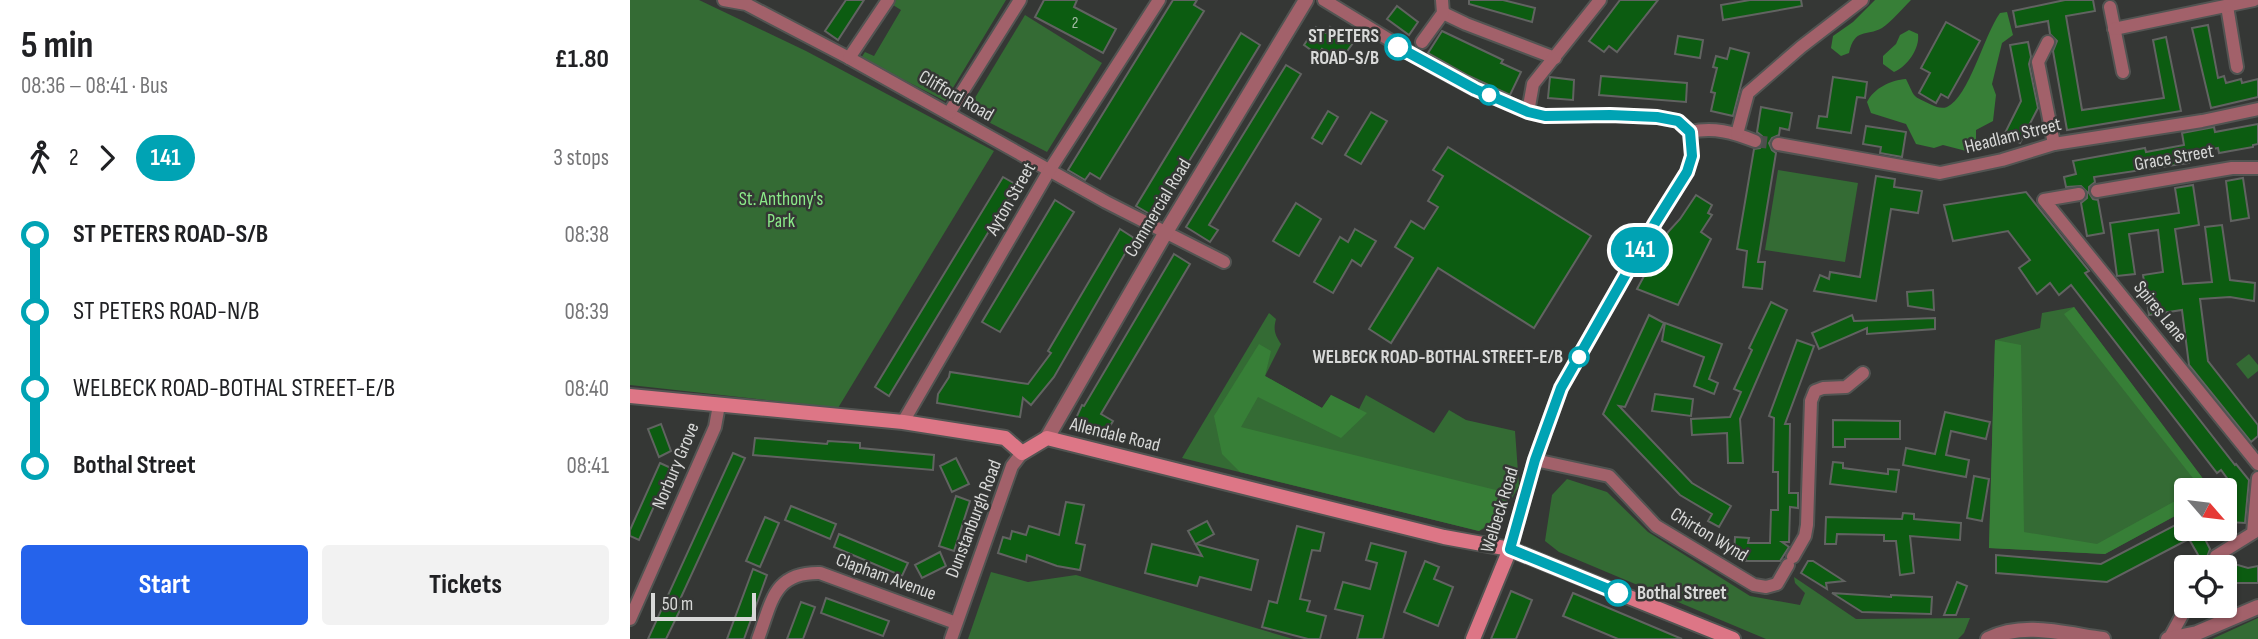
<!DOCTYPE html>
<html lang="en">
<head>
<meta charset="utf-8">
<style>
  :root { --surface:#fff; --page:#f2f2f2; --text:#202124; --muted:#757577; --accent:#2563eb }
  body { margin:0; font-family:"Sofia Sans Condensed",sans-serif; background:var(--page); color:var(--text); height:100vh; display:flex; flex-direction:column; font-size:26px; white-space:nowrap }
  * { box-sizing:border-box; margin:0 }
  p { font-size:23px; color:var(--muted) }
  .icon { flex:none; width:38px; height:38px; fill:none; stroke:currentColor; stroke-width:2; stroke-linecap:round; stroke-linejoin:round }
  .map { position:relative; flex:1; overflow:hidden }
  .details { display:flex; flex-direction:column; background:var(--surface); width:630px }
  .details>* { flex:none }
  .badge { padding:0 14px; border-radius:23px; font-size:24px; line-height:46px }
  .needle { width:46px; rotate:118deg }
  .buttons { position:absolute; left:1544px; top:478px; display:grid; gap:14px }
  .buttons a { display:grid; place-items:center; width:63px; height:63px; border-radius:7px; background:var(--surface); box-shadow:0 2px 5px #0004; font-size:35px }
  .scale { position:absolute; left:21px; bottom:18px; width:105px; box-sizing:border-box; padding-left:7px; border:4px solid #d8d9d8; border-top:0; font-size:19px; line-height:24px; white-space:nowrap; color:#d8d9d8; -webkit-text-stroke:5px #353735; paint-order:stroke }
  .map>.badge { position:absolute; translate:-50% -50%; box-shadow:0 0 0 4px #fff }
  .legs { display:flex; align-items:center; gap:10px; height:77px; padding:0 21px; font-size:23px }
  .legs p { margin-inline-start:auto }
  .head { display:flex; align-items:center; justify-content:space-between; height:119px; padding:0 21px }
  h1 { font-size:38px; font-weight:700; line-height:52px }
  .action { display:flex; gap:14px; margin-top:auto; padding:14px 21px }
  .action a { flex:1; height:80px; border-radius:7px; background:var(--accent); color:#fff; font-size:28px; font-weight:700; line-height:80px; text-align:center }
  .action a+a { background:var(--page); color:var(--text) }
  ul { padding:0 21px; list-style:none }
  li { display:flex; align-items:center; gap:24px; height:77px; font-size:26px }
  li i { display:grid; place-items:center; width:10px; height:100%; margin:0 9px; background:currentColor }
  li i::after { content:''; width:18px; height:18px; margin:-9px; border:5px solid; border-radius:50%; background:var(--surface) }
  li p { margin-inline-start:auto }
  li:first-child i { background:linear-gradient(#0000 50%,currentColor 0) }
  li:last-child i { background:linear-gradient(currentColor 50%,#0000 0) }
  main { display:flex; flex:1; min-height:0 }
  .map>svg:first-child { display:block }
</style>
</head>
<body>
<main>
<section class="details">
<div class="head"><div><h1>5 min</h1><p>08:36 – 08:41 · Bus</p></div><b>£1.80</b></div>
<div class="legs"><svg class="icon" aria-label="walk" viewBox="0 0 24 24"><circle cx="13" cy="4" r="2"/><path d="M13 8l-2 6 4 7M11 14l-3 7M7 12l3-4h3l4 4"/></svg>2<svg class="icon" aria-label="forward" viewBox="0 0 24 24"><path d="M9 5l7 7-7 7"/></svg><b class="badge" style="background:#00a3b4;color:#fff">141</b><p>3 stops</p></div>
<ul>
<li><i style="color:#00a3b4"></i><b>ST PETERS ROAD-S/B</b><p>08:38</p></li>
<li><i style="color:#00a3b4"></i><span>ST PETERS ROAD-N/B</span><p>08:39</p></li>
<li><i style="color:#00a3b4"></i><span>WELBECK ROAD-BOTHAL STREET-E/B</span><p>08:40</p></li>
<li><i style="color:#00a3b4"></i><b>Bothal Street</b><p>08:41</p></li>
</ul>
<div class="action"><a>Start</a><a>Tickets</a></div>
</section>
<div class="map">
<svg width="1628" height="639" viewBox="0 0 1628 639">
  <rect width="100%" height="100%" fill="#353735"/>
  <g fill="#346b34">
    <polygon points="0,0 69,0 176,51 364,151 208,408 0,385"/>
    <polygon points="266,0 376,0 315,101 231,58 235,52 244,56 271,10 263,5"/>
    <polygon points="395,15 472,63 417,152 337,111"/>
    <polygon points="1148,170 1228,183 1215,262 1135,250"/>
    <polygon points="1444,307 1574,480 1574,490 1556,490 1556,510 1475,554 1359,548 1365,340 1410,328 1412,313"/>
    <path d="M639,313L646,319C643,330 645,335 651,344L635,376L692,408L701,395L729,409L736,395L804,433L819,410L836,420L885,431L889,486L869,521L849,531L552,458Z"/>
    <polygon points="1619,354 1628,365 1628,371 1618,379 1606,364"/>
    <polygon points="937,479 977,492 1018,532 1120,596 1170,605 1175,593 1165,583 1164,577 1226,619 1340,618 1334,633 1328,639 1136,639 929,552 915,541 922,495"/>
    <polygon points="361,572 398,582 446,575 663,639 338,639"/>
    <polygon points="1628,618 1628,639 1582,639"/>
  </g>
  <g fill="#377f37">
    <path d="M1245,0H1281C1272,9 1262,21 1252,28C1236,37 1225,27 1219,53L1211,56L1201,48L1203,36L1223,22Z"/>
    <path d="M1377,12L1383,35L1372,43L1362,84L1366,95L1363,121L1346,130V150L1340,152L1313,145L1304,148L1286,144L1276,124L1241,113L1237,102C1244,88 1261,80 1276,79C1286,99 1281,95 1302,105C1306,107 1312,109 1317,107C1339,97 1354,35 1370,13Z"/>
    <path d="M1279,30L1288,34C1290,48 1278,66 1264,72L1253,64V56L1266,44L1270,35Z"/>
    <polygon points="1444,307 1574,480 1574,490 1562,490 1566,482 1434,314"/>
    <polygon points="1365,340 1391,345 1394,532 1467,544 1556,495 1556,510 1475,554 1359,548"/>
    <polygon points="629,344 641,351 635,376 692,408 701,395 737,413 711,438 628,397 611,427 874,492 869,515 849,531 610,472 592,454 584,416"/>
  </g>
  <g fill="#0c5c11" stroke="#616361" stroke-width="2">
    <polygon points="216,0 234,0 208,40 195,31"/>
    <polygon points="414,0 447,0 444,7 486,29 473,53 405,17"/>
    <polygon points="543,0 567,0 564,5 574,11 470,179 460,173 455,180 438,170"/>
    <polygon points="839,0 873,0 905,8 902,22 839,4"/>
    <polygon points="990,0 1028,0 987,52 979,46 974,52 959,41"/>
    <polygon points="1120,0 1171,0 1172,6 1093,20 1091,5"/>
    <polygon points="1435,0 1463,0 1465,11 1436,16 1452,110 1534,98 1523,40 1536,37 1551,111 1437,130 1423,51 1427,41 1420,34 1418,21 1386,27 1383,11"/>
    <polygon points="767,6 788,22 779,35 757,19"/>
    <polygon points="1316,22 1350,41 1318,98 1311,94 1306,103 1289,93 1300,73 1291,68"/>
    <polygon points="1578,25 1588,78 1594,76 1596,83 1611,79 1612,83 1628,79 1628,97 1581,108 1562,28"/>
    <polygon points="686,27 696,33 700,27 723,43 713,57 704,51 701,55 692,49 688,55 674,45"/>
    <polygon points="812,31 873,60 871,63 891,72 880,95 839,76 798,53"/>
    <polygon points="611,33 630,45 525,217 506,206"/>
    <polygon points="1048,36 1073,40 1070,58 1045,54"/>
    <polygon points="1398,42 1401,57 1399,64 1408,108 1390,143 1374,135 1391,101 1380,45"/>
    <polygon points="1100,48 1119,53 1103,116 1081,111 1085,93 1081,92 1087,68 1083,67 1086,56 1097,59"/>
    <polygon points="656,65 671,74 579,225 588,230 580,242 556,227"/>
    <polygon points="971,76 1057,83 1056,102 969,95"/>
    <polygon points="920,77 944,80 943,100 918,98"/>
    <polygon points="1203,77 1237,82 1235,98 1227,97 1221,133 1187,128 1189,116 1197,117"/>
    <polygon points="1131,107 1162,113 1159,130 1150,128 1149,135 1142,138 1139,143 1142,150 1146,153 1128,262 1135,262 1132,289 1113,287 1117,251 1107,249 1124,149 1130,148 1133,143 1132,136 1127,132"/>
    <polygon points="698,111 708,117 692,144 682,138"/>
    <polygon points="741,112 757,121 731,164 715,155"/>
    <polygon points="1628,124 1628,144 1623,145 1623,147 1589,153 1588,148 1558,154 1559,163 1464,177 1465,182 1459,187 1459,193 1463,199 1468,200 1474,233 1457,236 1451,203 1457,198 1457,192 1451,186 1436,187 1434,177 1446,174 1443,161 1515,148 1516,152 1554,145 1552,133 1584,127 1585,132"/>
    <polygon points="1236,126 1276,132 1272,157 1250,153 1251,147 1233,144"/>
    <polygon points="818,147 961,236 904,328 808,268 761,343 739,329 783,258 765,247 781,221 794,229 808,207 798,201 813,176 803,170"/>
    <polygon points="1246,176 1265,179 1264,187 1292,191 1288,213 1261,209 1246,301 1184,291 1190,275 1199,279 1200,272 1230,277"/>
    <polygon points="373,177 387,185 259,396 245,387"/>
    <polygon points="1613,178 1619,218 1601,221 1596,181"/>
    <polygon points="1563,185 1569,225 1545,229 1553,284 1582,282 1575,227 1592,225 1600,280 1625,283 1624,301 1600,297 1570,299 1578,361 1628,425 1628,436 1621,442 1559,365 1552,310 1519,315 1513,275 1533,272 1528,230 1499,234 1505,274 1487,276 1480,223 1549,213 1545,188"/>
    <polygon points="1396,192 1459,271 1455,273 1605,465 1606,464 1619,480 1615,523 1600,522 1602,485 1591,470 1587,473 1441,285 1429,295 1420,283 1407,294 1389,268 1400,260 1378,231 1323,241 1314,205"/>
    <polygon points="1066,195 1082,205 1078,213 1082,215 1071,232 1081,239 1048,305 1007,289 1038,232 1050,219"/>
    <polygon points="425,200 444,212 370,332 352,322"/>
    <polygon points="666,203 691,219 669,256 643,241"/>
    <polygon points="490,229 504,238 424,377 401,405 393,398 390,417 307,403 308,394 319,377 320,372 398,384 421,353 418,351"/>
    <polygon points="725,229 746,241 731,266 722,260 703,293 684,282 710,237 718,242"/>
    <polygon points="544,254 560,264 471,414 483,421 474,436 442,427 452,405 454,406"/>
    <polygon points="1303,290 1304,310 1278,306 1277,292"/>
    <polygon points="1141,302 1157,310 1110,419 1113,463 1098,463 1097,433 1062,435 1061,419 1100,417 1111,392 1104,389 1122,350 1119,348"/>
    <polygon points="1019,315 1034,323 995,407 989,406 1062,483 1101,506 1089,527 1078,521 1082,514 1050,495 973,414"/>
    <polygon points="1222,315 1224,321 1305,318 1305,329 1237,334 1237,328 1189,349 1182,333"/>
    <polygon points="1035,323 1092,344 1079,379 1088,383 1084,394 1064,386 1074,357 1032,341"/>
    <polygon points="1167,340 1184,346 1155,424 1160,424 1159,493 1168,493 1168,508 1160,507 1159,542 1152,542 1159,547 1150,561 1116,561 1116,555 1104,555 1105,537 1119,538 1118,543 1140,543 1141,510 1148,510 1148,472 1143,472 1144,418 1139,416"/>
    <polygon points="1025,394 1063,399 1061,416 1022,411"/>
    <polygon points="1315,412 1360,422 1356,439 1321,431 1316,455 1339,460 1336,477 1273,465 1276,448 1305,454"/>
    <polygon points="1203,420 1270,421 1270,439 1215,439 1215,447 1203,447"/>
    <polygon points="31,424 41,451 29,457 18,429"/>
    <polygon points="125,438 197,444 198,441 230,443 230,448 304,455 303,470 123,455"/>
    <polygon points="103,453 115,458 47,606 51,608 36,639 18,639"/>
    <polygon points="326,458 339,484 322,492 310,466"/>
    <polygon points="1203,462 1213,463 1213,468 1258,474 1258,469 1269,470 1266,492 1200,484"/>
    <polygon points="30,463 41,468 9,540 0,536 0,530"/>
    <polygon points="1344,476 1359,479 1352,521 1337,518"/>
    <polygon points="326,496 340,501 324,551 309,546"/>
    <polygon points="436,502 454,505 446,543 455,545 450,570 427,566 397,555 396,562 368,553 373,537 380,539 382,531 396,535 399,526 429,535"/>
    <polygon points="161,506 206,524 200,539 155,520"/>
    <polygon points="1273,513 1284,514 1284,519 1331,523 1330,540 1280,536 1284,573 1270,575 1266,541 1254,541 1254,535 1207,534 1206,544 1195,544 1196,517 1272,519"/>
    <polygon points="135,517 149,523 130,567 116,561"/>
    <polygon points="577,521 584,534 566,544 628,560 621,590 570,577 567,586 515,573 522,544 572,556 558,531"/>
    <polygon points="1551,522 1559,539 1477,582 1366,573 1366,555 1471,564"/>
    <polygon points="667,526 694,533 690,551 682,550 670,599 680,601 677,611 696,616 690,639 678,639 632,627 639,601 647,603"/>
    <polygon points="1571,531 1580,549 1577,557 1581,563 1587,565 1594,561 1618,568 1628,566 1628,583 1607,583 1594,580 1594,567 1575,567 1559,539"/>
    <polygon points="209,534 278,563 272,576 204,547"/>
    <polygon points="741,543 776,552 753,639 727,639 733,616 705,609 713,582 740,589 747,563 736,560"/>
    <polygon points="310,552 316,566 292,578 285,565"/>
    <polygon points="795,561 809,567 804,579 823,587 808,626 774,612"/>
    <polygon points="1178,561 1183,561 1214,581 1196,583 1197,589 1171,573"/>
    <polygon points="123,569 137,575 114,639 97,639"/>
    <polygon points="1327,582 1337,586 1326,615 1314,615"/>
    <polygon points="881,591 902,600 886,639 861,639"/>
    <polygon points="943,593 1052,639 988,639 933,616"/>
    <polygon points="1202,593 1261,597 1261,595 1302,597 1301,614 1232,612"/>
    <polygon points="196,598 259,621 253,636 191,613"/>
    <polygon points="171,602 185,607 173,639 157,639"/>
  </g>
  <g fill="none" stroke-linecap="round" stroke-linejoin="round">
    <g stroke="#4d4f4d" stroke-width="12" stroke-dasharray="12 6" stroke-linecap="butt">
      <polyline points="1125,141 1148,144"/>
      <polyline points="1578,567 1586,556"/>
    </g>
    <defs>
      <g id="minor">
        <polyline points="94,0 116,4 219,58 476,202 594,262"/>
        <polyline points="694,0 807,69 844,89 898,112 915,116 980,115 1027,117 1048,121 1060,132"/>
        <polyline points="1597,6 1607,67"/>
        <polyline points="1480,7 1493,72"/>
        <polyline points="813,13 836,24 925,58"/>
        <polyline points="1484,29 1624,0"/>
        <polyline points="792,42 813,13 812,0"/>
        <polyline points="1418,42 1408,62 1424,144"/>
        <polyline points="219,58 258,0"/>
        <polyline points="898,112 903,84 970,0"/>
        <polyline points="319,113 390,0"/>
        <path d="M1060,132C1084,127 1102,132 1125,141"/>
        <polyline points="1107,134 1118,93 1171,47 1232,0"/>
        <polyline points="1148,144 1310,173 1372,160 1424,144 1572,121 1628,109"/>
        <polyline points="1467,191 1602,168 1628,168"/>
        <polyline points="1449,194 1414,200 1628,464"/>
        <polyline points="273,422 419,171 529,0"/>
        <polyline points="905,460 979,476 1026,526 1124,585 1136,587 1147,584 1158,565"/>
        <polyline points="880,549 905,460 931,388 1025,223 1057,172 1062,156 1060,132"/>
        <polyline points="1586,556 1623,533 1628,478"/>
        <polyline points="1163,557 1175,536 1177,525 1181,401 1185,391 1193,388 1216,387 1233,373"/>
        <polyline points="0,619 85,427 89,405"/>
        <path d="M128,639C142,602 143,572 190,573L326,623"/>
        <polyline points="321,639 382,466 392,453"/>
        <polyline points="1539,639 1557,606"/>
      </g>
      <g id="tertiary">
        <polyline points="417,438 536,232 676,0"/>
        <path d="M1358,639C1393,621 1436,634 1473,639"/>
        <polyline points="1538,639 1567,633 1628,607"/>
      </g>
      <g id="secondary">
        <polyline points="0,396 273,422 375,438 392,453 417,438 814,537 880,549 1103,639"/>
        <polyline points="843,639 880,549"/>
      </g>
    </defs>
    <use href="#minor" stroke="#525452" stroke-width="16"/>
    <use href="#tertiary" stroke="#525452" stroke-width="18"/>
    <use href="#secondary" stroke="#525452" stroke-width="18"/>
    <use href="#minor" stroke="#a2616a" stroke-width="12"/>
    <use href="#tertiary" stroke="#a2616a" stroke-width="14"/>
    <use href="#secondary" stroke="#dd7686" stroke-width="14"/>
  </g>
  <g fill="none" stroke-linecap="round" stroke-linejoin="round">
    <defs>
      <polyline id="line-1" points="768,47 845,89 898,112 915,116 980,115 1027,117 1048,121 1060,132 1062,156 1057,172 1025,223 931,388 905,460 880,549 988,593"/>
    </defs>
    <use href="#line-1" stroke="#fff" stroke-width="16"/>
    <use href="#line-1" stroke="#00a3b4" stroke-width="10"/>
  </g>
  <g fill="#fff" stroke="#00a3b4" stroke-width="3.5">
    <circle cx="768" cy="47" r="12"/>
    <circle cx="859" cy="95" r="9"/>
    <circle cx="949" cy="357" r="9"/>
    <circle cx="988" cy="593" r="12"/>
  </g>
  <g text-anchor="middle" dominant-baseline="central" stroke-width="5" stroke-linejoin="round" paint-order="stroke">
    <g font-size="16" fill="#a5baa6">
      <text x="445" y="23">2</text>
    </g>
    <g font-size="19" font-weight="bold" fill="#d8d9d8" stroke="#353735" text-anchor="end">
      <text x="749" y="36">ST PETERS<tspan x="749" dy="22">ROAD-S/B</tspan></text>
      <text x="933" y="357">WELBECK ROAD-BOTHAL STREET-E/B</text>
      <text x="1007" y="593" text-anchor="start">Bothal Street</text>
    </g>
    <g font-size="19" fill="#d8d9d8" stroke="#353735">
      <text transform="translate(326 96) rotate(30)">Clifford Road</text>
      <text transform="translate(1383 136) rotate(-14)">Headlam Street</text>
      <text transform="translate(1544 158) rotate(-10)">Grace Street</text>
      <text transform="translate(381 199) rotate(-60)">Ayton Street</text>
      <text transform="translate(528 208) rotate(-59)">Commercial Road</text>
      <text transform="translate(1530 312) rotate(51)">Spires Lane</text>
      <text transform="translate(485 435) rotate(14)">Allendale Road</text>
      <text transform="translate(46 466) rotate(-67)">Norbury Grove</text>
      <text transform="translate(870 510) rotate(-73)">Welbeck Road</text>
      <text transform="translate(344 519) rotate(-69)">Dunstanburgh Road</text>
      <text transform="translate(1079 535) rotate(31)">Chirton Wynd</text>
      <text transform="translate(256 577) rotate(20)">Clapham Avenue</text>
    </g>
    <g font-size="19" fill="#8bea89" stroke="#353735">
      <text x="151" y="199">St. Anthony's<tspan x="151" dy="22">Park</tspan></text>
    </g>
  </g>
</svg>
<div class="buttons">
<a><svg class="needle" viewBox="-14 -14 28 28"><path d="M0-13l5 13h-10z" fill="#e53935"/><path d="M0 13l5-13h-10z" fill="#757577"/></svg></a>
<a><svg class="icon" aria-label="locate" viewBox="0 0 24 24"><circle cx="12" cy="12" r="6"/><path d="M12 2v4M12 18v4M2 12h4M18 12h4"/></svg></a>
</div>
<div class="scale">50 m</div>
<b class="badge" style="left:1010px;top:250px;background:#00a3b4;color:#fff">141</b>
</div>
</main>
</body>
</html>
